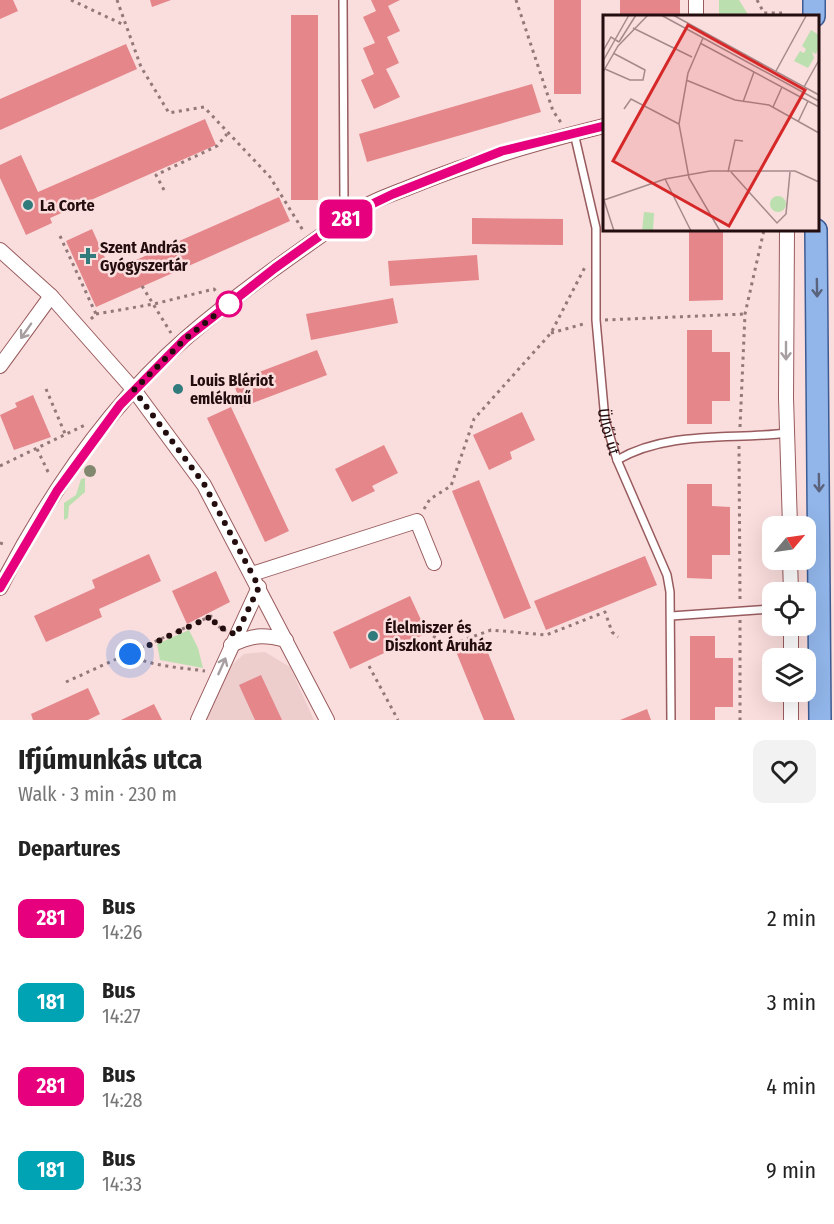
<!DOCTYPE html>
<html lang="en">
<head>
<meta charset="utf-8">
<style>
  :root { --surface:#fff; --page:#f2f2f2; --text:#222; --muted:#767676 }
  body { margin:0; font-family:"Fira Sans Condensed",sans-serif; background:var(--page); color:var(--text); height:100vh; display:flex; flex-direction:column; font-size:22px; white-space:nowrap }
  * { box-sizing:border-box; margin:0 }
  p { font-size:20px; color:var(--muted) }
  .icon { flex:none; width:33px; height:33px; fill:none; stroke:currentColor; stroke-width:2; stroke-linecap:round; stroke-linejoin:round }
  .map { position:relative; height:720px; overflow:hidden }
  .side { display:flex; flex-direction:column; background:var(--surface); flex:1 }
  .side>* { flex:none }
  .badge { padding:0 12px; border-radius:9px; font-size:21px; line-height:39px }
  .needle { width:39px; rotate:61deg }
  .buttons { position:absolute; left:762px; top:516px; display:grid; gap:12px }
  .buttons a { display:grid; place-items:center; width:54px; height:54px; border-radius:12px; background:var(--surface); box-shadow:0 6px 24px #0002; font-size:30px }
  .you { position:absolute; width:30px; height:30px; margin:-15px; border:4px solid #fff; border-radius:50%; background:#1a73e8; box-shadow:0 0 0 9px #1a73e833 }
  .map>.badge { position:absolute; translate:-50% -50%; box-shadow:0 0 0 3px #fff }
  h2 { padding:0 18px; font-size:22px; line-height:54px }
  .round { display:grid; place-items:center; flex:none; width:63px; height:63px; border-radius:12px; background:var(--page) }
  .overview { display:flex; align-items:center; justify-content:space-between; height:102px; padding:0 18px }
  h1 { font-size:28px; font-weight:700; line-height:45px }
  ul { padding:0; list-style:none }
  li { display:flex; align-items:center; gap:18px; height:84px; padding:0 18px }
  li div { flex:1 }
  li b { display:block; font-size:22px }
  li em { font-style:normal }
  li .badge { min-width:66px; font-weight:700; text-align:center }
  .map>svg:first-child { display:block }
</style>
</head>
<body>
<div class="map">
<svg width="834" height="720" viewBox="0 0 834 720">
  <rect width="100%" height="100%" fill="#fadddd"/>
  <polygon fill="#eecdcd" points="265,652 290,667 314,720 206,720 225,671 244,654"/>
  <g fill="#bcdfaf">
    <polygon points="719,0 739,0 749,16 719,16"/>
    <polygon points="85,478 85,492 69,506 68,518 64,520 64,503 76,495 81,479"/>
    <polygon points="189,630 198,648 203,668 160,660 157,644"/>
  </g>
  <g fill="#e4868a">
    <polygon points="0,0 13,0 18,11 0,19"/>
    <polygon points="150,0 171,0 152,7"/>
    <polygon points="371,0 400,0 388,6 400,31 387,37 399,63 386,69 400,97 374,109 361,80 374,74 363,48 375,43 363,17 376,11"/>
    <rect x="554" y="0" width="27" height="94"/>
    <rect x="620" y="0" width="60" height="16"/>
    <rect x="291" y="15" width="27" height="185"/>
    <polygon points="126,44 137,69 0,130 0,99"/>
    <polygon points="532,84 541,112 367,162 359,134"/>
    <polygon points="205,119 216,145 50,218 52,223 26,235 0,178 0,165 21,155 38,192"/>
    <polygon points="279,197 290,221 96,307 66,241 92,229 111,271"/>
    <polygon points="472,218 563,219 563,245 472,244"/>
    <polygon points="689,230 723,230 723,300 689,301"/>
    <polygon points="477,255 479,280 390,286 388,261"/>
    <polygon points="393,298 398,323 311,340 306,314"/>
    <polygon points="687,330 712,330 712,352 730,352 730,401 712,401 712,424 687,424"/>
    <polygon points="317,350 327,375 242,407 233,382"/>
    <polygon points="33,395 51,437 14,450 0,415 17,407 15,403"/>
    <polygon points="231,407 289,531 265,542 207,418"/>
    <polygon points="522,412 535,440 510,452 512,459 489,470 473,435"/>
    <polygon points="384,445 398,473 372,486 375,491 352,502 335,469"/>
    <polygon points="479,480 531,608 504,619 452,491"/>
    <polygon points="687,484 712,484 712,506 730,507 730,555 712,555 712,579 687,578"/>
    <polygon points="149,554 161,581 99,609 102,617 46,642 34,616 95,588 92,580"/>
    <polygon points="645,556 657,585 546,630 534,601"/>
    <polygon points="216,571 230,602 187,624 172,591"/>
    <polygon points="410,596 427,633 350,669 333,632"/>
    <polygon points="690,636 715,636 715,658 733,658 733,707 715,707 715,720 690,720"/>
    <polygon points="482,638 515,720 484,720 455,649"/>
    <polygon points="261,675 282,720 255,720 239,685"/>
    <polygon points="88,688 100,714 88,720 33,720 31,714"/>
    <polygon points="154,704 162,720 121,720"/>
    <polygon points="647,709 651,720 620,720"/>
  </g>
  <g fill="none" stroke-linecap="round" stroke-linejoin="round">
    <defs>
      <g id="lane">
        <polyline points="343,0 344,203 349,215"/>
        <path id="s1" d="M574,133L596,228V320L605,420L617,460L667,575L670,592L671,720"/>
        <path d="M617,460C669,430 731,440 788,433"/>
        <polyline points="671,616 772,609"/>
      </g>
      <g id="street">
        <polyline points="696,16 696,0"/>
        <polyline points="787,230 786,398 790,526"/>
        <polyline points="0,250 51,296 134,390 204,485 327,720"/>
        <polyline points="0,366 51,296"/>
        <polyline points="790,560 791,592"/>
        <polyline points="252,574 417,521 434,563"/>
        <path d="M0,588C47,497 108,406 186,338C237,294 293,255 349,216C366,203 390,195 410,187C476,160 536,143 604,126"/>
        <polyline points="791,626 791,658"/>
        <path d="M231,645C253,635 262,634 286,640"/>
        <polyline points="791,692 791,720"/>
        <polyline points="198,720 259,587"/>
      </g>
      <g id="primary">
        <polyline points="814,0 814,16"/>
        <polyline points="816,230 820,720"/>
      </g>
    </defs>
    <use href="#lane" stroke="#995c5e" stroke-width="10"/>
    <use href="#street" stroke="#995c5e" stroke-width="16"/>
    <use href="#primary" stroke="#3d5c94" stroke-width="24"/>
    <g stroke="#927878" stroke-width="3" stroke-dasharray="3 4.5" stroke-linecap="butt">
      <polyline points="71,0 124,25"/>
      <polyline points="117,0 141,67 169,113 204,107 270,177 304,232"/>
      <polyline points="516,0 553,111 562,124"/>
      <polyline points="757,0 764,13 782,13"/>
      <polyline points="164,190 156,175 217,146 227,134"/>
      <polyline points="60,236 96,314 91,319"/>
      <polyline points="142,286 171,333"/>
      <polyline points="96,314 154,304 214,289 218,294"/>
      <polyline points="605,320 745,314"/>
      <polyline points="551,333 587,323"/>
      <polyline points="46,389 66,436"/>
      <polyline points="740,427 745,314 764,230"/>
      <polyline points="739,446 740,601"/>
      <polyline points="37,449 50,476"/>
      <polyline points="0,466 85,425"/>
      <polyline points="424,509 430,499 451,486 474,419 551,333 585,267"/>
      <polyline points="0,543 7,545"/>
      <polyline points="740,620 740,720"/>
      <polyline points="433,636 450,645 491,630 546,635 605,612 612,632 618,637"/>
      <path d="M130,654C145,666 185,668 205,671"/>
      <polyline points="369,666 398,720"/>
      <polyline points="66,682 211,616 216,625 226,631"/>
    </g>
    <use href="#lane" stroke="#fff" stroke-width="7"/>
    <use href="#street" stroke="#fff" stroke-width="14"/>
    <use href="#primary" stroke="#92b6ea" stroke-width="21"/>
  </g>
  <circle fill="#82886d" cx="90" cy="471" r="6"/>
  <defs><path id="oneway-shaft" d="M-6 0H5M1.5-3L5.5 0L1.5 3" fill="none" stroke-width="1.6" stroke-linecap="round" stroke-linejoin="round" transform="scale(1.5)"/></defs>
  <g stroke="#5b627c">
    <use href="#oneway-shaft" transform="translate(817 288) rotate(89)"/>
    <use href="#oneway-shaft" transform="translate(819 483) rotate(89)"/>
  </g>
  <g stroke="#a79e9f">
    <use href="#oneway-shaft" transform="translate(26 331) rotate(125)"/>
    <use href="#oneway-shaft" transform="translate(786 351) rotate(90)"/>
    <use href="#oneway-shaft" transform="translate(222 666) rotate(-66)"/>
  </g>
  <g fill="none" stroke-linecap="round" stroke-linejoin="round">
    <defs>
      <polyline id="line" points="0,588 57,491 120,405 185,339 275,268 349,215 393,194 502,151 604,126"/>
    </defs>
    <use href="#line" stroke="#fff" stroke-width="14"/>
    <use href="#line" stroke="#e6007e" stroke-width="9"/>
    <polyline stroke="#240d0e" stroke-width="6" stroke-dasharray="0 10.8" points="130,654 212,616 216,625 236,635 259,587 204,484 134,390 185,339 229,304"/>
  </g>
  <g fill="#327b7d" stroke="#fadddd" stroke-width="2">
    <circle cx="28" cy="205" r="6"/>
    <path d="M85 247h6v6h6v6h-6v6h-6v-6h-6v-6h6z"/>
    <circle cx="178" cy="389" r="6"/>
    <circle cx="373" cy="636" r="6"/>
  </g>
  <circle fill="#fff" stroke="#e6007e" stroke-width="3" cx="229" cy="304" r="12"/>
  <g text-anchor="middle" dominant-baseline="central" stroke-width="5" stroke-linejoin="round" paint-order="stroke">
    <g font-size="16" font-weight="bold" fill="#240d0e" stroke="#fadddd" text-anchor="start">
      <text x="40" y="205">La Corte</text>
      <text x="100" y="247">Szent András<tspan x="100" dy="18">Gyógyszertár</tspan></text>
      <text x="190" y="380">Louis Blériot<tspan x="190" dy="18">emlékmű</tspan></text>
      <text x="385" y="627">Élelmiszer és<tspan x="385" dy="18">Diszkont Áruház</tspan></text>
    </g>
    <g font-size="16" fill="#240d0e" stroke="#fadddd">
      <text stroke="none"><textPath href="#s1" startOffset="302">Üllői út</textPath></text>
    </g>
  </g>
  <g transform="translate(603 15)">
    <rect width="216" height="216" fill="#fadddd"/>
    <path d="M208,15L216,20V32L213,39L209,37L211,43L205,53L191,46L197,36L201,38L203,34L199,31ZM167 189a8 8 0 1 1 16 0a8 8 0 1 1-16 0ZM41,197L51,198L50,216H39Z" fill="#bcdfaf"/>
    <path fill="none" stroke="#a48a8a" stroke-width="1.5" d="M58,0L216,86M70,0L216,80M30,13L89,42M100,23L85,58L76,109L86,163L117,216M16,27L33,0M97,28L216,92M0,36L8,22L16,27M0,46L26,0M2,54L27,65H40L42,55L10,38M173,56L203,1M0,57L15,31L45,0M83,65L132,85L166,90L216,118M201,72L216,45M140,87L151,57M170,92L179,72M21,94L28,84L76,109M195,107L205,86M125,157L132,125L140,126M128,157L174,208L183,199L187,157M62,164L88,216M0,182L11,216M1,185L62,164L107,156H192L216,167"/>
    <path fill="#d62828" fill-opacity="0.15" stroke="#d62828" stroke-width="3" d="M85,10L202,75L126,211L10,146Z"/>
    <rect width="216" height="216" fill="none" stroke="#240d0e" stroke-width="3"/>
  </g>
</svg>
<div class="buttons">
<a><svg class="needle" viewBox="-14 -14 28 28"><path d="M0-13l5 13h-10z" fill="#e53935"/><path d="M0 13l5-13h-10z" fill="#767676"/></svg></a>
<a><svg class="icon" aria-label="locate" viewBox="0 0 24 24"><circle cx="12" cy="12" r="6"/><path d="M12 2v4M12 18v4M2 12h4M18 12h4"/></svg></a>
<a><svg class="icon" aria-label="layers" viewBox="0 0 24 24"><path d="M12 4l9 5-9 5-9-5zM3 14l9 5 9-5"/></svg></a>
</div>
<div class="you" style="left:130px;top:654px"></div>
<b class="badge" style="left:346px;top:219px;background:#e6007e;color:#fff">281</b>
</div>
<section class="side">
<div class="overview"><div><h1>Ifjúmunkás utca</h1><p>Walk · 3 min · 230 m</p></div><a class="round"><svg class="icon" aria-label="heart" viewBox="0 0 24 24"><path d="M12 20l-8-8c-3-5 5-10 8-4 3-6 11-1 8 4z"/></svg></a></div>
<h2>Departures</h2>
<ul>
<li><span class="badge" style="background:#e6007e;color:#fff">281</span><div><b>Bus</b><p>14:26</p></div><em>2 min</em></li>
<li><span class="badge" style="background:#00a3b4;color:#fff">181</span><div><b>Bus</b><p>14:27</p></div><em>3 min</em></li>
<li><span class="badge" style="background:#e6007e;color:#fff">281</span><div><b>Bus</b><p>14:28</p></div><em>4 min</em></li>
<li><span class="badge" style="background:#00a3b4;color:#fff">181</span><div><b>Bus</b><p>14:33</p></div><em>9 min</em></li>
</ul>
</section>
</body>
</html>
